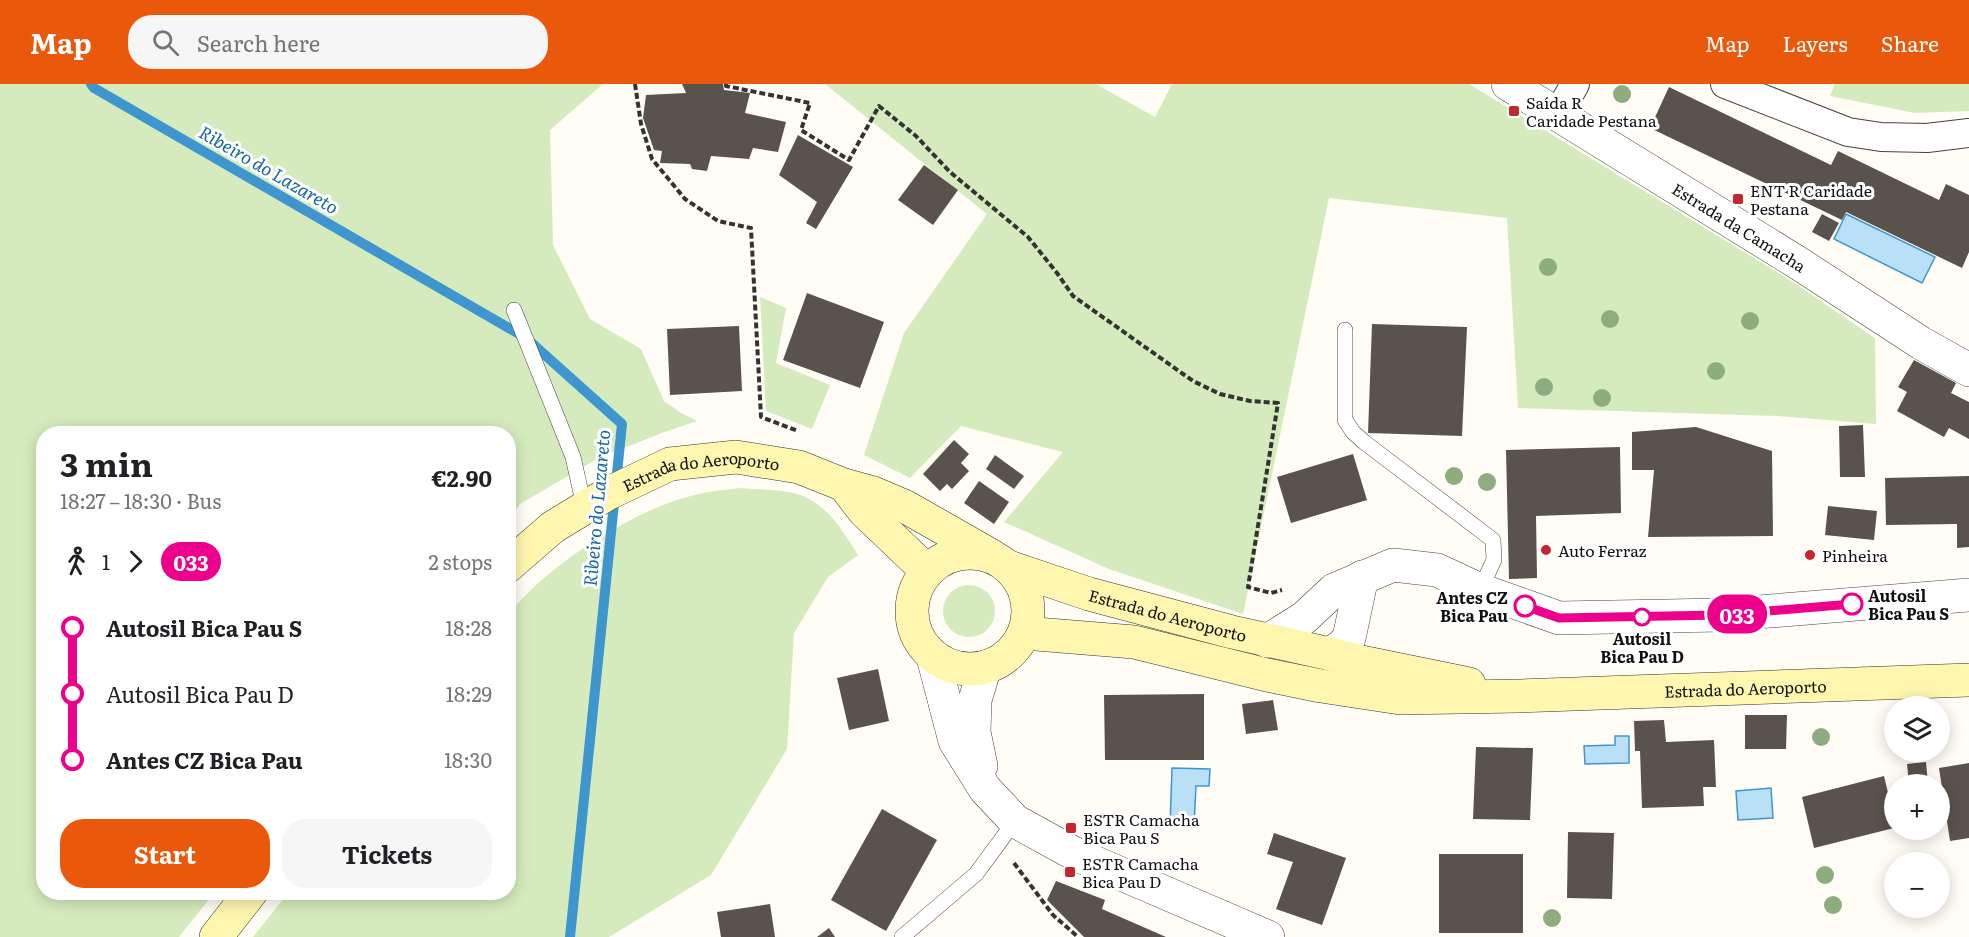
<!DOCTYPE html>
<html lang="en">
<head>
<meta charset="utf-8">
<style>
  :root { --surface:#fff; --page:#f6f6f6; --text:#202124; --muted:#757577; --accent:#ea580c }
  body { margin:0; font-family:Literata,serif; background:var(--page); color:var(--text); height:100vh; display:flex; flex-direction:column; font-size:22px; white-space:nowrap }
  * { box-sizing:border-box; margin:0 }
  p { font-size:20px; color:var(--muted) }
  .icon { flex:none; width:33px; height:33px; fill:none; stroke:currentColor; stroke-width:2; stroke-linecap:round; stroke-linejoin:round }
  .map { position:relative; flex:1; overflow:hidden }
  .side { position:absolute; left:36px; top:342px; width:480px; height:474px; display:flex; flex-direction:column; background:var(--surface); border-radius:24px; box-shadow:0 3px 15px #0003 }
  .side>* { flex:none }
  .badge { padding:0 12px; border-radius:20px; font-size:21px; line-height:39px }
  .fabs { position:absolute; left:1884px; top:612px; display:grid; gap:12px }
  .fabs a { display:grid; place-items:center; width:66px; height:66px; border-radius:50%; background:var(--surface); box-shadow:0 3px 15px #0003; font-size:30px }
  .map>.badge { position:absolute; translate:-50% -50%; box-shadow:0 0 0 3px #fff }
  .legs { display:flex; align-items:center; gap:9px; height:66px; padding:0 24px; font-size:20px }
  .legs p { margin-inline-start:auto }
  .overview { display:flex; align-items:center; justify-content:space-between; height:102px; padding:0 24px }
  h1 { font-size:33px; font-weight:700; line-height:45px }
  .cta { display:flex; gap:12px; margin-top:auto; padding:12px 24px }
  .cta a { flex:1; height:69px; border-radius:24px; background:var(--accent); color:#fff; font-size:24px; font-weight:700; line-height:69px; text-align:center }
  .cta a+a { background:var(--page); color:var(--text) }
  ul { padding:0 24px; list-style:none }
  li { display:flex; align-items:center; gap:21px; height:66px; font-size:22px }
  li i { display:grid; place-items:center; width:9px; height:100%; margin:0 8px; background:currentColor }
  li i::after { content:''; width:15px; height:15px; margin:-8px; border:4px solid; border-radius:50%; background:var(--surface) }
  li p { margin-inline-start:auto }
  li:first-child i { background:linear-gradient(#0000 50%,currentColor 0) }
  li:last-child i { background:linear-gradient(currentColor 50%,#0000 0) }
  header { display:flex; align-items:center; gap:36px; box-sizing:border-box; height:84px; padding:0 30px; background:var(--accent); color:#fff }
  header strong { font-size:28px }
  nav { display:flex; gap:33px; margin-inline-start:auto; font-size:21px }
  .search { width:420px; height:54px; background:var(--page); display:flex; align-items:center; gap:15px; box-sizing:border-box; padding:0 21px; border-radius:24px; color:var(--muted); font-size:22px }
  .map>svg:first-child { display:block }
</style>
</head>
<body>
<header>
<strong>Map</strong>
<div class="search"><svg class="icon" aria-label="search" viewBox="0 0 24 24"><circle cx="10" cy="10" r="6"/><path d="M15 15l6 6"/></svg>Search here</div>
<nav><a>Map</a><a>Layers</a><a>Share</a></nav>
</header>
<div class="map">
<svg width="1969" height="853" viewBox="0 0 1969 853">
  <rect width="100%" height="100%" fill="#fffdf5"/>
  <g fill="#d5ebbd">
    <polygon points="0,0 603,0 550,46 553,161 590,235 641,265 664,317 681,329 697,337 659,350 597,375 520,420 509,434 508,350 44,350 44,808 214,809 179,853 0,853"/>
    <polygon points="825,0 1096,0 1155,33 1172,0 1469,0 1790,196 1875,254 1876,340 1778,332 1518,324 1507,134 1329,114 1243,530 1109,485 1004,438 1063,368 961,342 910,394 864,371 904,249 987,130"/>
    <polygon points="1835,0 1969,0 1969,27 1915,29 1830,12"/>
    <polygon points="760,213 786,224 776,279 830,301 812,345 766,327"/>
    <path d="M740,404C757,406 781,405 797,410C827,419 842,446 858,471L828,493L794,549L787,665L711,791L609,853H253L288,809L508,808L509,530C546,482 636,424 695,411C710,407 725,406 740,404Z"/>
    <circle cx="969" cy="527" r="26"/>
  </g>
  <g fill="#b9e0f7" stroke="#3f96cf" stroke-width="1.5">
    <polygon points="1846,130 1935,173 1922,199 1834,155"/>
    <polygon points="1615,652 1629,652 1629,679 1585,680 1584,662 1615,661"/>
    <polygon points="1172,684 1210,685 1209,702 1196,702 1194,742 1170,742"/>
    <polygon points="1771,704 1773,734 1738,736 1736,707"/>
  </g>
  <g fill="none" stroke-linecap="round" stroke-linejoin="round">
    <polyline stroke="#3f96cf" stroke-width="10" points="91,0 94,4 526,254 622,340 570,853"/>
  </g>
  <g fill="#5a524d">
    <polygon points="682,0 723,0 724,6 750,9 745,29 786,38 778,68 753,64 749,75 711,72 707,87 692,85 690,80 660,79 662,67 654,66 643,34 646,11 686,9"/>
    <polygon points="1669,3 1831,81 1838,67 1939,116 1946,100 1969,111 1969,168 1962,184 1846,128 1842,136 1650,44"/>
    <polygon points="798,51 853,83 816,145 806,139 817,118 779,91"/>
    <polygon points="924,81 958,106 933,141 898,116"/>
    <polygon points="1822,130 1839,139 1829,157 1812,148"/>
    <polygon points="807,209 884,238 860,304 783,276"/>
    <polygon points="1372,240 1467,243 1462,352 1368,349"/>
    <polygon points="739,242 742,307 670,311 667,245"/>
    <polygon points="1914,276 1956,299 1951,309 1969,318 1969,355 1949,344 1944,353 1897,327 1907,308 1898,303"/>
    <polygon points="1863,341 1865,393 1840,393 1839,342"/>
    <polygon points="1696,343 1772,367 1773,452 1648,453 1654,386 1632,386 1632,348"/>
    <polygon points="954,356 969,370 961,379 969,387 952,405 947,400 940,407 923,390"/>
    <polygon points="1620,363 1621,429 1536,432 1537,494 1509,495 1506,366"/>
    <polygon points="1353,370 1367,416 1291,439 1277,393"/>
    <polygon points="995,371 1024,392 1014,405 986,385"/>
    <polygon points="1969,392 1969,463 1957,464 1957,440 1886,441 1885,394"/>
    <polygon points="979,397 1009,418 994,440 964,419"/>
    <polygon points="1828,422 1877,427 1874,456 1825,451"/>
    <polygon points="878,585 889,637 849,646 837,594"/>
    <polygon points="1204,610 1204,676 1105,676 1104,611"/>
    <polygon points="1273,616 1278,646 1246,650 1242,620"/>
    <polygon points="1745,631 1787,631 1786,665 1745,665"/>
    <polygon points="1664,636 1666,658 1714,656 1716,703 1703,703 1704,722 1642,724 1640,667 1635,667 1634,637"/>
    <polygon points="1476,663 1533,664 1530,736 1473,735"/>
    <polygon points="1926,678 1928,700 1909,700 1907,680"/>
    <polygon points="1969,679 1969,754 1950,757 1939,684"/>
    <polygon points="1884,692 1894,734 1894,744 1814,764 1802,713"/>
    <polygon points="882,725 937,756 886,847 831,816"/>
    <polygon points="1568,748 1614,749 1612,815 1567,814"/>
    <polygon points="1274,749 1346,774 1322,841 1276,825 1293,778 1267,770"/>
    <rect x="1439" y="770" width="84" height="79"/>
    <polygon points="1056,797 1105,816 1102,825 1166,853 1084,853 1047,816"/>
    <polygon points="770,820 775,853 721,853 717,828"/>
    <polygon points="829,844 835,853 817,853"/>
  </g>
  <g fill="none" stroke-linecap="round" stroke-linejoin="round">
    <defs>
      <g id="service">
        <polyline points="514,226 573,373 584,422"/>
        <polyline points="1345,246 1345,336 1353,348 1364,358 1493,456 1494,476 1480,506"/>
        <polyline points="902,853 976,790 1015,737"/>
      </g>
      <g id="minor">
        <polyline points="1725,0 1848,48 1881,53 1927,54 1969,49"/>
        <polyline points="1558,30 1575,0"/>
      </g>
      <g id="tertiary">
        <path id="s1" d="M1508,0L1795,177L1921,259L1969,286"/>
        <polyline points="1267,557 1304,534 1334,506 1393,481 1437,486 1480,506 1559,534 1720,531 1969,511"/>
        <polyline points="1330,570 1342,562 1349,554 1362,493"/>
        <polyline points="933,573 955,657 985,705 1015,737 1075,770 1268,853"/>
        <polyline points="981,682 974,648 975,616 985,583"/>
      </g>
      <g id="secondary">
        <polyline points="844,401 864,427 926,486"/>
        <circle cx="970" cy="527" r="58"/>
        <path id="s2" d="M508,482L553,443L609,409L670,380L736,373L799,383L844,401L873,409L906,423L992,472"/>
        <path id="s3" d="M1009,483L1089,510L1232,548L1330,570L1366,579L1469,600"/>
        <path id="s4" d="M1024,549L1134,558L1267,591L1321,602L1400,614L1520,612L1969,596"/>
        <polyline points="216,853 251,808"/>
      </g>
    </defs>
    <use href="#service" stroke="#444" stroke-width="16"/>
    <use href="#minor" stroke="#444" stroke-width="30"/>
    <use href="#tertiary" stroke="#444" stroke-width="34"/>
    <use href="#secondary" stroke="#333" stroke-width="34"/>
    <g stroke="#333" stroke-width="4" stroke-dasharray="6 3" stroke-linecap="butt">
      <polyline points="635,0 641,40 652,75 685,115 718,137 751,144 761,333 798,347"/>
      <polyline points="726,0 726,2 810,19 801,46 849,76 879,22 916,52 950,88 1028,153 1057,189 1073,212 1193,297 1220,310 1250,317 1278,319 1248,503 1271,509 1282,506"/>
      <polyline points="1014,779 1053,831 1078,853"/>
    </g>
    <use href="#service" stroke="#fff" stroke-width="15"/>
    <use href="#minor" stroke="#fff" stroke-width="28"/>
    <use href="#tertiary" stroke="#fff" stroke-width="33"/>
    <use href="#secondary" stroke="#fff6b0" stroke-width="33"/>
  </g>
  <g fill="#8dad7f">
    <circle cx="1622" cy="10" r="9"/>
    <circle cx="1548" cy="183" r="9"/>
    <circle cx="1610" cy="235" r="9"/>
    <circle cx="1750" cy="237" r="9"/>
    <circle cx="1716" cy="287" r="9"/>
    <circle cx="1544" cy="303" r="9"/>
    <circle cx="1602" cy="314" r="9"/>
    <circle cx="1454" cy="392" r="9"/>
    <circle cx="1487" cy="398" r="9"/>
    <circle cx="1821" cy="653" r="9"/>
    <circle cx="1825" cy="791" r="9"/>
    <circle cx="1833" cy="821" r="9"/>
    <circle cx="1552" cy="834" r="9"/>
  </g>
  <g fill="none" stroke-linecap="round" stroke-linejoin="round">
    <defs>
      <polyline id="line-1" points="1525,522 1559,534 1720,531 1852,520"/>
    </defs>
    <use href="#line-1" stroke="#fff" stroke-width="14"/>
    <use href="#line-1" stroke="#ec008c" stroke-width="9"/>
  </g>
  <g fill="#c4262e" stroke="#fff" stroke-width="2">
    <rect x="1508" y="21" width="12" height="12" rx="3"/>
    <rect x="1732" y="109" width="12" height="12" rx="3"/>
    <circle cx="1546" cy="466" r="6"/>
    <circle cx="1810" cy="471" r="6"/>
    <rect x="1065" y="738" width="12" height="12" rx="3"/>
    <rect x="1064" y="782" width="12" height="12" rx="3"/>
  </g>
  <g fill="#fff" stroke="#ec008c" stroke-width="3">
    <circle cx="1852" cy="520" r="10"/>
    <circle cx="1525" cy="522" r="10"/>
    <circle cx="1642" cy="533" r="8"/>
  </g>
  <g text-anchor="middle" dominant-baseline="central" stroke-width="6" stroke-linejoin="round" paint-order="stroke">
    <g font-size="16" fill="#111" stroke="#fff" text-anchor="start">
      <text x="1526" y="18">Saída R<tspan x="1526" dy="18">Caridade Pestana</tspan></text>
      <text x="1750" y="106">ENT R Caridade<tspan x="1750" dy="18">Pestana</tspan></text>
      <text x="1558" y="466">Auto Ferraz</text>
      <text x="1822" y="471">Pinheira</text>
      <text x="1083" y="735">ESTR Camacha<tspan x="1083" dy="18">Bica Pau S</tspan></text>
      <text x="1082" y="779">ESTR Camacha<tspan x="1082" dy="18">Bica Pau D</tspan></text>
    </g>
    <g font-size="16" fill="#111" stroke="#fff">
      <text stroke="none"><textPath href="#s1" startOffset="272">Estrada da Camacha</textPath></text>
      <text stroke="none"><textPath href="#s2" startOffset="222">Estrada do Aeroporto</textPath></text>
      <text stroke="none"><textPath href="#s3" startOffset="166">Estrada do Aeroporto</textPath></text>
      <text stroke="none"><textPath href="#s4" startOffset="728">Estrada do Aeroporto</textPath></text>
    </g>
    <g font-size="16" font-weight="bold" fill="#111" stroke="#fff" text-anchor="start">
      <text x="1868" y="511">Autosil<tspan x="1868" dy="18">Bica Pau S</tspan></text>
      <text x="1508" y="513" text-anchor="end">Antes CZ<tspan x="1508" dy="18">Bica Pau</tspan></text>
      <text x="1642" y="554" text-anchor="middle">Autosil<tspan x="1642" dy="18">Bica Pau D</tspan></text>
    </g>
    <g font-size="18" font-style="italic" fill="#1768a6" stroke="#fff">
      <text transform="translate(269 85) rotate(30)">Ribeiro do Lazareto</text>
      <text transform="translate(596 424) rotate(-85)">Ribeiro do Lazareto</text>
    </g>
  </g>
</svg>
<div class="fabs">
<a><svg class="icon" aria-label="layers" viewBox="0 0 24 24"><path d="M12 4l9 5-9 5-9-5zM3 14l9 5 9-5"/></svg></a>
<a>+</a>
<a>−</a>
</div>
<b class="badge" style="left:1737px;top:530px;background:#ec008c;color:#fff">033</b>
<section class="side">
<div class="overview"><div><h1>3 min</h1><p>18:27 – 18:30 · Bus</p></div><b>€2.90</b></div>
<div class="legs"><svg class="icon" aria-label="walk" viewBox="0 0 24 24"><circle cx="13" cy="4" r="2"/><path d="M13 8l-2 6 4 7M11 14l-3 7M7 12l3-4h3l4 4"/></svg>1<svg class="icon" aria-label="forward" viewBox="0 0 24 24"><path d="M9 5l7 7-7 7"/></svg><b class="badge" style="background:#ec008c;color:#fff">033</b><p>2 stops</p></div>
<ul>
<li><i style="color:#ec008c"></i><b>Autosil Bica Pau S</b><p>18:28</p></li>
<li><i style="color:#ec008c"></i><span>Autosil Bica Pau D</span><p>18:29</p></li>
<li><i style="color:#ec008c"></i><b>Antes CZ Bica Pau</b><p>18:30</p></li>
</ul>
<div class="cta"><a>Start</a><a>Tickets</a></div>
</section>
</div>
</body>
</html>
